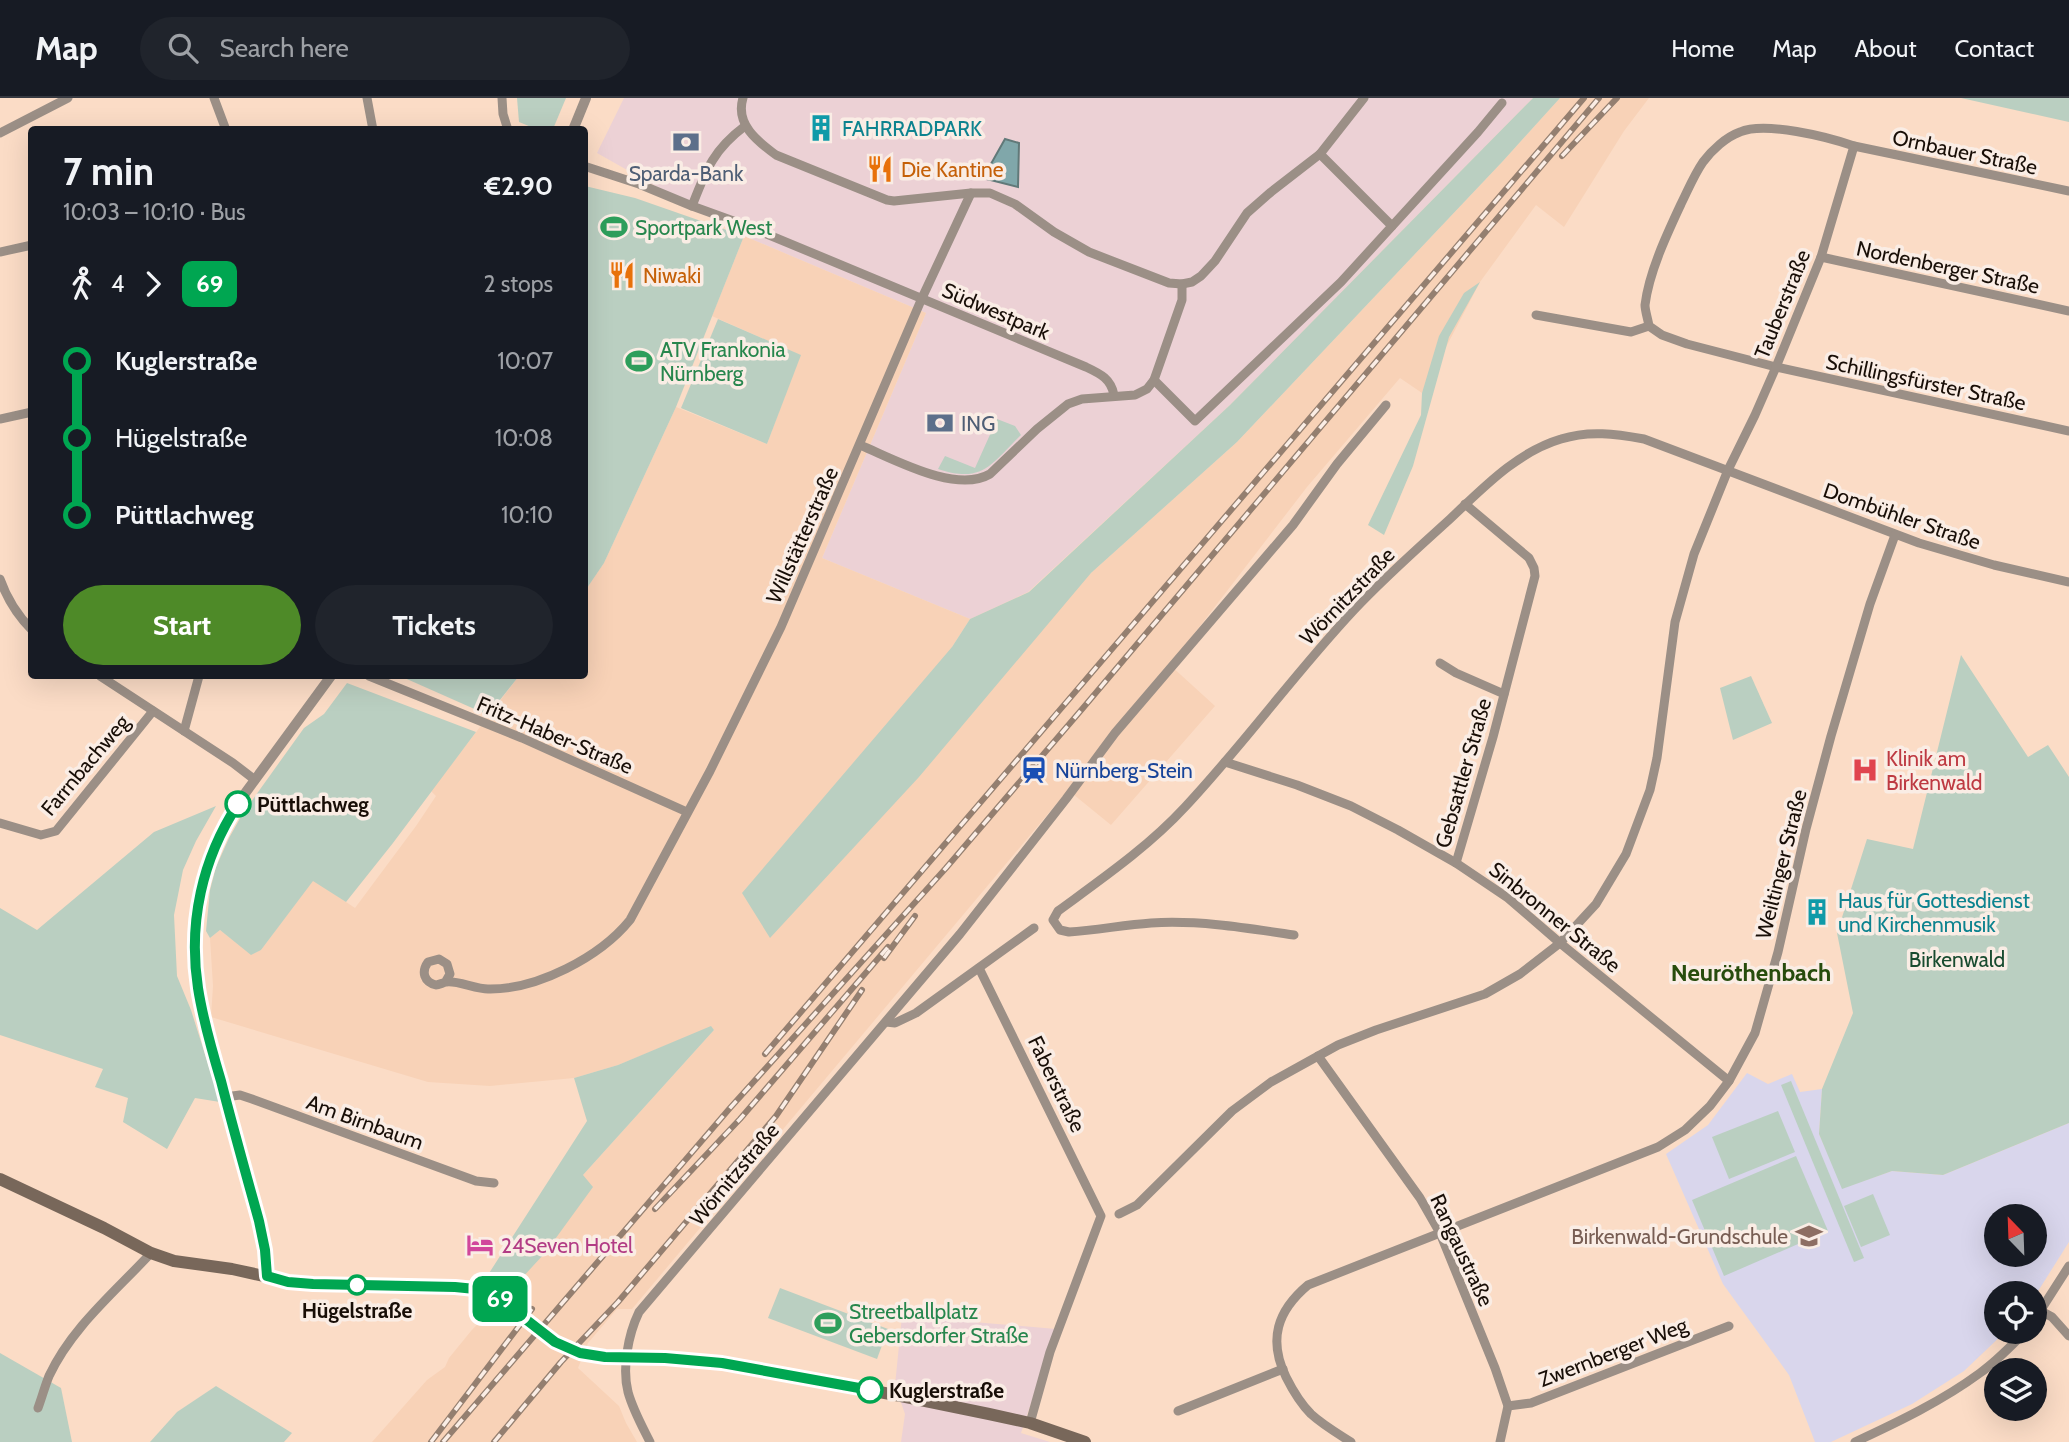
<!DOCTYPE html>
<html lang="en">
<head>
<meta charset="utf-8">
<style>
  :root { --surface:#171b24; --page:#20242c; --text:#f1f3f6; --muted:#9ea1a6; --line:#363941; --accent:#4e8a28 }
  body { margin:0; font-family:Cabin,sans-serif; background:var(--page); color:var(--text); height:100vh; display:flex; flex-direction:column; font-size:26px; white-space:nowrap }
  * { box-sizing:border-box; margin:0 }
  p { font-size:23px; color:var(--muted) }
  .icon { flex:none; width:38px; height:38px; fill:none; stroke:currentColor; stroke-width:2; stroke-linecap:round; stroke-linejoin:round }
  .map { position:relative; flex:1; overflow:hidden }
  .drawer { position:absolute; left:28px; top:28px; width:560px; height:553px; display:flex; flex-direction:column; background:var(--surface); border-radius:7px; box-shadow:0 7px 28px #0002 }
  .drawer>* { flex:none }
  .badge { padding:0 14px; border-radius:10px; font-size:24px; line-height:46px }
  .needle { width:46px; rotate:337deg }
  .tools { position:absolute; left:1984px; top:1106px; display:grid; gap:14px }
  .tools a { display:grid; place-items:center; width:63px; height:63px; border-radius:50%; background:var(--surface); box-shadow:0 7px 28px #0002; font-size:35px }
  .map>.badge { position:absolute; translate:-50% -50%; box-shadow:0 0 0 4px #fff }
  .legs { display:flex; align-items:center; gap:10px; height:77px; padding:0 35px; font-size:23px }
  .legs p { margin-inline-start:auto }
  .summary { display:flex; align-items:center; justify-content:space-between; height:119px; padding:0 35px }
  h1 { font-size:38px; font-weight:700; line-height:52px }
  .button { display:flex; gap:14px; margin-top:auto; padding:14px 35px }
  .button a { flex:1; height:80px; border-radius:42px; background:var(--accent); color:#fff; font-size:28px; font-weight:700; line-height:80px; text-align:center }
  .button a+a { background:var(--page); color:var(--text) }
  ul { padding:0 35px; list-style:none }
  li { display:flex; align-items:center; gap:24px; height:77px; font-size:26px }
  li i { display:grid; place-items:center; width:10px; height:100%; margin:0 9px; background:currentColor }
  li i::after { content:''; width:18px; height:18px; margin:-9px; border:5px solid; border-radius:50%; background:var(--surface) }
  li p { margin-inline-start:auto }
  li:first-child i { background:linear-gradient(#0000 50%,currentColor 0) }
  li:last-child i { background:linear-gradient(currentColor 50%,#0000 0) }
  header { display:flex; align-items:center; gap:42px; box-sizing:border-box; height:98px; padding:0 35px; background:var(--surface); border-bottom:2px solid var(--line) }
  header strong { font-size:33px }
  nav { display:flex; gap:38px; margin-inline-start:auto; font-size:24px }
  .search { width:490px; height:63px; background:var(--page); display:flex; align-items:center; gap:18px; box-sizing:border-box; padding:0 24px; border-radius:38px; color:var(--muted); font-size:26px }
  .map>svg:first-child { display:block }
</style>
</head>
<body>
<header>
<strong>Map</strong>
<div class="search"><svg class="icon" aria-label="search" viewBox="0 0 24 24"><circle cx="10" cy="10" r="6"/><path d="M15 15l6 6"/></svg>Search here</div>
<nav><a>Home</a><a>Map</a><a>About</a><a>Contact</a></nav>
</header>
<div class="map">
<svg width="2069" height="1344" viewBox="0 0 2069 1344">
  <rect width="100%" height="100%" fill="#fbdcc6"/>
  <g fill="#ecd1d5">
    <polygon points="624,0 1533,0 1230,307 1028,494 970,521 822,460 926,215 744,138 597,55"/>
    <polygon points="902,1218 1056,1231 1021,1335 1050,1344 901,1344 905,1316 895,1287"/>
  </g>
  <polygon fill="#f8d2b7" points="1560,0 1649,0 1624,33 1564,129 1536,107 1480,184 1422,295 1400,280 1307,389 1170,567 1215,608 1111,727 1068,692 632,1211 617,1211 588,1245 578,1270 619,1308 626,1325 637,1344 372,1344 427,1282 445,1269 449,1260 471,1233 545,1155 583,1077 714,932 711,929 618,967 574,980 490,988 428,984 211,919 213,888 210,840 220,832 251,856 261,852 313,782 355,810 416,728 436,698 431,693 519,578 584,578 585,493 604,465 676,309 767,346 800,257 712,218 744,138 926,215 822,460 970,521 952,549 1091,475 1237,344 1503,63"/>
  <path fill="#d9d6ec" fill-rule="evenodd" d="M1747,975L1768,986L1792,976L1800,994L1822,991L1819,1036L1843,1090L1892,1073L1943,1077L2069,1025V1144L2035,1198V1195H1997V1234H2005L1964,1273L1912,1306L1831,1344H1815L1789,1277L1723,1186L1666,1056L1708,1027ZM1997,1118H2035V1157H1997Z"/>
  <g fill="#bacfc1">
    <polygon points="517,0 566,0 553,31 536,31 519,24"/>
    <polygon points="1533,0 1560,0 1503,63 1237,344 1091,475 919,679 770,840 742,795 952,549 970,521 1029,494 1230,307"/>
    <polygon points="1961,0 2069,0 2069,24"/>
    <polygon points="585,88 635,100 744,138 676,309 604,465 585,493"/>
    <polygon points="1480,184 1449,239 1413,368 1384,437 1368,427 1421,317 1422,295 1439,238 1464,195"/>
    <polygon points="718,221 801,257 767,346 681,310"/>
    <path d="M997,321L1015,328L1021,337C991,366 983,386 938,371L945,358L975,370Z"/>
    <polygon points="1961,557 2028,659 2048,647 2069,679 2069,1025 1943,1077 1892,1073 1842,1091 1819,1036 1822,991 1853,915 1837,835 1867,741 1913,751"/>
    <polygon points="400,578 519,578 488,617"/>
    <polygon points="1751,578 1772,625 1733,642 1720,590"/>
    <polygon points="347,585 476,634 393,745 346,804 313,783 261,852 251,857 220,832 210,840 206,833 210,792 216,769 229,740 243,715 304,630 324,616"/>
    <polygon points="216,708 196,743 183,772 174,817 177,878 191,912 220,1004 195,1000 167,1051 123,1024 128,1000 95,989 103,971 0,937 0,810 37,832 154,734"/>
    <polygon points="711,928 714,932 583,1077 593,1089 545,1155 509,1194 484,1183 587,1023 574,980 618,967"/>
    <polygon points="1791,983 1864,1160 1854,1164 1781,987"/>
    <polygon points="1778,1013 1795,1054 1729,1081 1712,1039"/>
    <polygon points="1796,1058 1828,1133 1724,1178 1692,1102"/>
    <polygon points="1873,1096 1890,1137 1861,1149 1844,1108"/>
    <polygon points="780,1190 888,1231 877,1261 768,1220"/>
    <polygon points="0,1255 61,1290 72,1344 0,1344"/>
    <polygon points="216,1288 292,1335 284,1344 150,1344 177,1314"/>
  </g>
  <polygon fill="#80a7aa" stroke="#617979" stroke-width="2" points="1005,41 1019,45 1018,89 983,80"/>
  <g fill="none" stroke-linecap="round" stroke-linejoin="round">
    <g stroke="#9b8f86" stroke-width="9">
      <polyline points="214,0 226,32"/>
      <polyline points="367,0 373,32"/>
      <polyline points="502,0 503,16 508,32"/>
      <path d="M743,0C735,26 757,43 776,57L887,102L894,103L971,95H990L1015,106L1054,134L1089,154L1169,185L1182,186L1192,184L1201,178L1215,163L1247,115L1271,94L1320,56L1364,0"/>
      <polyline points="0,35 68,0"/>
      <polyline points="1320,56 1392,128"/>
      <path d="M584,68L639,86L692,108L750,129L1086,269C1101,276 1111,281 1114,297"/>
      <path d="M2069,93L1854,48C1828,39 1765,23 1740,34C1726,39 1712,52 1703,64C1694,77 1688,92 1681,106C1667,136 1649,174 1645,207C1645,213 1648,221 1649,228L1662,237L1687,246L1776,269L2069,333"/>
      <path d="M692,108C706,72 713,52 745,28"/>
      <polyline points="0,154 32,147"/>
      <polyline points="1821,159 2069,213"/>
      <polyline points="1536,217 1631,234 1649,228"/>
      <polyline points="1154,282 1195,323 1341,184 1478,34 1502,5"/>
      <polyline points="0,321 32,314"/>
      <path d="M860,347C894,361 956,396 990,376L1037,331L1068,306L1082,301L1135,297L1147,291L1154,282L1182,202V186"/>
      <path d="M0,481C7,501 17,517 32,532"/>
      <polyline points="1440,565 1456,575 1504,596"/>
      <polyline points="100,578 233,665 255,682"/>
      <polyline points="369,578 522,640 687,714"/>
      <polyline points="184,633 199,578"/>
      <polyline points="1225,664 1297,687 1351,708 1398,732 1456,765 1508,800 1560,845 1729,983"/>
      <polyline points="0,725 41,737 56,733 153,613"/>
      <polyline points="1456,765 1493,639 1535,478 1534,470 1529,460 1465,406"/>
      <path d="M1294,837C1247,830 1199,822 1151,825C1124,827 1097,832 1069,834L1060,832L1053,822L1058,813C1103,780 1148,749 1185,709C1244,646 1295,575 1354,512C1384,480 1418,450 1450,421C1483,390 1517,354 1561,341C1589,332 1616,336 1644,341L1919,445L1994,467L2069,484"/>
      <polyline points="979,870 1101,1118 1050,1254 1030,1325"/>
      <path d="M446,883L450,876L447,866L439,861L428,864C421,874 424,884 436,887C439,887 442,885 446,884C456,882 476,891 488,891C537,892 600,859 630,822L710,673L781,529L922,200L971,95"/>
      <polyline points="886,924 895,925 916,915 1034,830"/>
      <polyline points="1318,958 1420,1100 1440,1135 1495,1270 1508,1308 1500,1344"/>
      <polyline points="225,999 240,997 252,1001 476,1083 494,1085"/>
      <polyline points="1119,1116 1137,1107 1232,1013 1271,984 1338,947 1376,932 1485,896 1520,876 1560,845 1596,806 1626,756 1650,692 1657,660 1675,524 1694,456 1728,372 1755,317 1776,269 1821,159 1854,48"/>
      <polyline points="2041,1213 2052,1219 2069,1238"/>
      <polyline points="2035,1221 2069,1168"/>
      <polyline points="1508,1308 1531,1305 1729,1228"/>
      <path d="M38,1310C42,1299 45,1288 49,1278C72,1229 115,1194 151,1155"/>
      <polyline points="1178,1313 1283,1271"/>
      <path d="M650,1344C642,1328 633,1312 628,1294C622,1270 628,1237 639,1214L960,836L1066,701L1115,635L1293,427L1337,366L1386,307"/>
      <path d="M1351,1344C1337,1335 1323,1327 1311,1316C1300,1305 1293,1293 1286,1279C1268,1242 1277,1213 1308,1187L1658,1049L1685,1032L1710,1008L1729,983L1755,935L1778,854L1806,731L1831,638L1870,506L1895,437"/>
      <path d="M1855,1344C1898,1324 1942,1303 1980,1275C1997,1263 2011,1248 2025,1234"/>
    </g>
    <g stroke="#9b8f86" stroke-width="10">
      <polyline points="573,32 586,0"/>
      <polyline points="267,1178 265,1151 259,1123 201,909 195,865 197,811 206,769 223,730 246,694 331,578"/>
    </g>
    <polyline stroke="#78675a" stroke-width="12" points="0,1081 104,1130 151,1155 174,1163 232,1171 296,1185 455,1189 475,1191 497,1199 510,1207 555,1244 580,1255 605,1259 665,1260 721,1265 901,1298 989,1316 1030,1325 1085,1344"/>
    <defs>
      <g id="rail">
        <polyline points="1562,58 1617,0"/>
        <polyline points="884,860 915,818"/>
        <polyline points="765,956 1584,0"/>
        <polyline points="655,1111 740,1021 888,849"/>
        <polyline points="431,1344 532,1211"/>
        <polyline points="443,1344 730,1010 946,770 1083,610 1599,0"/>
        <polyline points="494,1344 561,1264 618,1204 776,1018 862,892"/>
      </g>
    </defs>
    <use href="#rail" stroke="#947f70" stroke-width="6"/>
    <use href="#rail" stroke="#faede5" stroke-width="3.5" stroke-dasharray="10" stroke-linecap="butt"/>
  </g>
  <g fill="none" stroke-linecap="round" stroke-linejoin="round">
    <defs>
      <path id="line-1" d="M238,706C202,761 188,825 198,890C203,922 212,953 221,983C233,1030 246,1076 259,1123L265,1152L267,1178L288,1184L313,1186L455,1189L475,1191L497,1199L555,1244L580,1255L605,1259L665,1260L722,1265L870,1292"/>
    </defs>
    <use href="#line-1" stroke="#fff" stroke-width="16"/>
    <use href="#line-1" stroke="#00a651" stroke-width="10"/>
  </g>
  <defs>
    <symbol id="building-bare" viewBox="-9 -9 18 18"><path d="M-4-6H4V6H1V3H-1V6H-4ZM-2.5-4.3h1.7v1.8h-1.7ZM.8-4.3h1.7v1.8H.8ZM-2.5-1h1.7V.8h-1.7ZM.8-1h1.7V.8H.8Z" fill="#0f9aa8" stroke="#faede5" stroke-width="2.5" paint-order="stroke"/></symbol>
    <symbol id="bank-bare" viewBox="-9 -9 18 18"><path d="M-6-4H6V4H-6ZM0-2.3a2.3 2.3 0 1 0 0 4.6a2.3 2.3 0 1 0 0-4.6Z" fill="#5c6f8a" stroke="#faede5" stroke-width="2.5" paint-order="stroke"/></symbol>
    <symbol id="restaurant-bare" viewBox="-9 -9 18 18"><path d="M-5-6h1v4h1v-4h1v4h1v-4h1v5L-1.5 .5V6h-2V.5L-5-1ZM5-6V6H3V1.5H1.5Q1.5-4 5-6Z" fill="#e8710a" stroke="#faede5" stroke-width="2.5" paint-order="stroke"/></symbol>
    <symbol id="stadium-bare" viewBox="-9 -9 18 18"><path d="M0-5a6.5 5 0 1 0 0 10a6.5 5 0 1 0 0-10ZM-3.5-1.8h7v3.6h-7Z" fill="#2e9e5b" stroke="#faede5" stroke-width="2.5" paint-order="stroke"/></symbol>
    <symbol id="station-bare" viewBox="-9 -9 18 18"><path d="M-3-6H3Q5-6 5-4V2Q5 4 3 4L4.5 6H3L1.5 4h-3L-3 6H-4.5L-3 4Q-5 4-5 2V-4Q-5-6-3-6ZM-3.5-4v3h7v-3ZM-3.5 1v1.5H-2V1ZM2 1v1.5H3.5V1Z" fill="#1a4fb4" stroke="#faede5" stroke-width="2.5" paint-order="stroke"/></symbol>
    <symbol id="hospital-bare" viewBox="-9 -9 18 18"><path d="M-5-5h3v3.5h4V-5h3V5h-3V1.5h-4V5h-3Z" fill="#e0444e" stroke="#faede5" stroke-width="2.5" paint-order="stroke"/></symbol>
    <symbol id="school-bare" viewBox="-9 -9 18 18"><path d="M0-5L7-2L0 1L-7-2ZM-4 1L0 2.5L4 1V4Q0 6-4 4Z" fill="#8d6e63" stroke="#faede5" stroke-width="2.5" paint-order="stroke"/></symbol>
    <symbol id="hotel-bare" viewBox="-9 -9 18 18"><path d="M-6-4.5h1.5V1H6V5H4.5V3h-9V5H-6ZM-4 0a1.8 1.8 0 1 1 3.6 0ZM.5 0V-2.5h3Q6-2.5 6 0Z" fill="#d1479c" stroke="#faede5" stroke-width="2.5" paint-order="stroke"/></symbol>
  </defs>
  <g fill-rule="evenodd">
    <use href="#building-bare" x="802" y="11" width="38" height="38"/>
    <use href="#bank-bare" x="667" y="25" width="38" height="38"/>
    <use href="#restaurant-bare" x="861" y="52" width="38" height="38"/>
    <use href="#stadium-bare" x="595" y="110" width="38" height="38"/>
    <use href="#restaurant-bare" x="603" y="158" width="38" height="38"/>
    <use href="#stadium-bare" x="620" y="244" width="38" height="38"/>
    <use href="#bank-bare" x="921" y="306" width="38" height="38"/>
    <use href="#station-bare" x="1015" y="653" width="38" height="38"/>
    <use href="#hospital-bare" x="1846" y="653" width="38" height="38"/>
    <use href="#building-bare" x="1798" y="795" width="38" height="38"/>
    <use href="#school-bare" x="1790" y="1119" width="38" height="38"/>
    <use href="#hotel-bare" x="461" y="1128" width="38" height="38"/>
    <use href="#stadium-bare" x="809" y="1206" width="38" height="38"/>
  </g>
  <g fill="#fff" stroke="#00a651" stroke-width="3.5">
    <circle cx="238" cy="706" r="12"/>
    <circle cx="357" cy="1187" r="9"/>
    <circle cx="870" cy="1292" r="12"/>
  </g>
  <g text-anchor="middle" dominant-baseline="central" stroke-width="7" stroke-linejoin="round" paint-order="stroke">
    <g font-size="21" fill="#0d838f" stroke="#faede5" text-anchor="start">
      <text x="842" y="30">FAHRRADPARK</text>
      <text x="1838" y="802">Haus für Gottesdienst<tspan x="1838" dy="24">und Kirchenmusik</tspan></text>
    </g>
    <g font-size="21" fill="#180e07" stroke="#faede5">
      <text transform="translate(1965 54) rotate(12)">Ornbauer Straße</text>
      <text transform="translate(1948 169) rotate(12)">Nordenberger Straße</text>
      <text transform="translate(1782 206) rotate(-68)">Tauberstraße</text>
      <text transform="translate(996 213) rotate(23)">Südwestpark</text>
      <text transform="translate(1926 284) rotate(12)">Schillingsfürster Straße</text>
      <text transform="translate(1902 418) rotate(19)">Dombühler Straße</text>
      <text transform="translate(802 437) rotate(-66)">Willstätterstraße</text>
      <text transform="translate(1347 498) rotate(-46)">Wörnitzstraße</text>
      <text transform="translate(555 637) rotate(23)">Fritz-Haber-Straße</text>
      <text transform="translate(85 667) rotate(-50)">Farrnbachweg</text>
      <text transform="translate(1463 675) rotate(-74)">Gebsattler Straße</text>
      <text transform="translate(1781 766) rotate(-76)">Weiltinger Straße</text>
      <text transform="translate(1555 819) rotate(39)">Sinbronner Straße</text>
      <text transform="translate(1057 986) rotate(64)">Faberstraße</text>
      <text transform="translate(365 1024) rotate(20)">Am Birnbaum</text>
      <text transform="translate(734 1076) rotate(-50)">Wörnitzstraße</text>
      <text transform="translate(1462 1152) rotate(65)">Rangaustraße</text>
      <text transform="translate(1613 1254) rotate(-21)">Zwernberger Weg</text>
    </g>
    <g font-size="21" fill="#c56008" stroke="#faede5" text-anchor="start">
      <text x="901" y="71">Die Kantine</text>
      <text x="643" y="177">Niwaki</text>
    </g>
    <g font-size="21" fill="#4e5e75" stroke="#faede5">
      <text x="686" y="75">Sparda-Bank</text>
      <text x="961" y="325" text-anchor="start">ING</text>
    </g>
    <g font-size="21" fill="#27864d" stroke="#faede5" text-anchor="start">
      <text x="635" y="129">Sportpark West</text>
      <text x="660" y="251">ATV Frankonia<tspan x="660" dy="24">Nürnberg</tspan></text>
      <text x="849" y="1213">Streetballplatz<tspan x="849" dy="24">Gebersdorfer Straße</tspan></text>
    </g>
    <g font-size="21" fill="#be3a42" stroke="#faede5" text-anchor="start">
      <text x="1886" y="660">Klinik am<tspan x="1886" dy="24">Birkenwald</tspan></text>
    </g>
    <g font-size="21" fill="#164399" stroke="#faede5" text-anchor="start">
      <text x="1055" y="672">Nürnberg-Stein</text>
    </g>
    <g font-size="21" font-weight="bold" fill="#180e07" stroke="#faede5" text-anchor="start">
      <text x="257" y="706">Püttlachweg</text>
      <text x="357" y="1212" text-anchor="middle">Hügelstraße</text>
      <text x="889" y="1292">Kuglerstraße</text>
    </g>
    <g font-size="21" fill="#184b2f" stroke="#faede5">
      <text x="1957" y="861">Birkenwald</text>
    </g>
    <g font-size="21" fill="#785e54" stroke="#faede5" text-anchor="end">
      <text x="1788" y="1138">Birkenwald-Grundschule</text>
    </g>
    <g font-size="21" fill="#b23c85" stroke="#faede5" text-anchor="start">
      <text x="501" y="1147">24Seven Hotel</text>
    </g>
    <g font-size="24" font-weight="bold" fill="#274c0d" stroke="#faede5">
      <text x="1751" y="874">Neuröthenbach</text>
    </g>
  </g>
</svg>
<div class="tools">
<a><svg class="needle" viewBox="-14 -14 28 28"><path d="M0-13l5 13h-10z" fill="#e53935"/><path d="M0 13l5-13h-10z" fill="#9ea1a6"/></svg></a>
<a><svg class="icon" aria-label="locate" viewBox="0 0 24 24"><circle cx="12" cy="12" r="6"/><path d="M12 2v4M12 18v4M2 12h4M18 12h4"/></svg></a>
<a><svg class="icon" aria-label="layers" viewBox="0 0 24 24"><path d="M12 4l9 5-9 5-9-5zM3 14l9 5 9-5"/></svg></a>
</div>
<b class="badge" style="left:500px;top:1201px;background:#00a651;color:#fff">69</b>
<section class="drawer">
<div class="summary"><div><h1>7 min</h1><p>10:03 – 10:10 · Bus</p></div><b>€2.90</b></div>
<div class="legs"><svg class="icon" aria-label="walk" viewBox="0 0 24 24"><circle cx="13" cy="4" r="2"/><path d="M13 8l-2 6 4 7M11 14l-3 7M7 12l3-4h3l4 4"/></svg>4<svg class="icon" aria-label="forward" viewBox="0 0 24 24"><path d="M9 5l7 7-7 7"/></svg><b class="badge" style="background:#00a651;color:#fff">69</b><p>2 stops</p></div>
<ul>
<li><i style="color:#00a651"></i><b>Kuglerstraße</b><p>10:07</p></li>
<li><i style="color:#00a651"></i><span>Hügelstraße</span><p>10:08</p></li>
<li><i style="color:#00a651"></i><b>Püttlachweg</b><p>10:10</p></li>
</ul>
<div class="button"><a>Start</a><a>Tickets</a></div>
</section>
</div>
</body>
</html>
